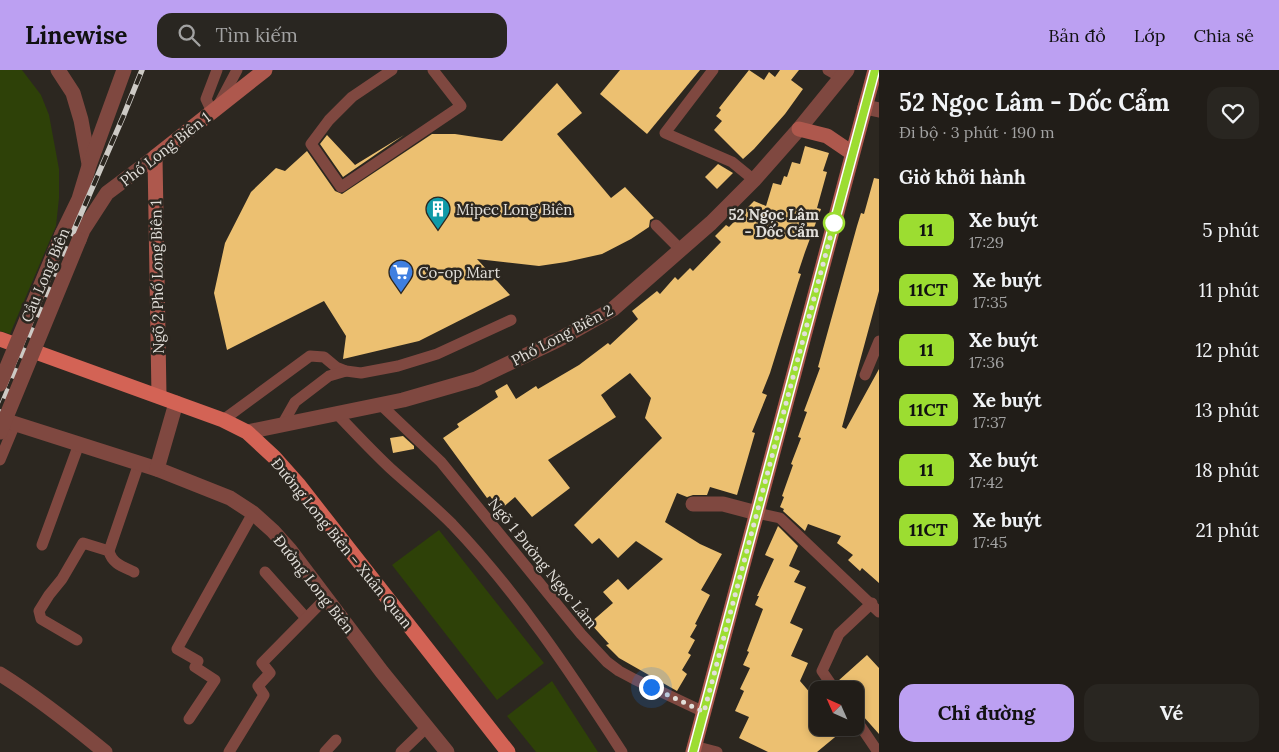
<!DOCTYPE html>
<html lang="vi">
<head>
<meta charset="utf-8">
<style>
  :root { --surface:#211d18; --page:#292621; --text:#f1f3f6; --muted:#a2a2a2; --line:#3e3b37; --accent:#bca0f2 }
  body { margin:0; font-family:Lora,serif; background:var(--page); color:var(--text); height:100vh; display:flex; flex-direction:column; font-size:19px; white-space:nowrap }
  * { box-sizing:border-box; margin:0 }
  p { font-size:16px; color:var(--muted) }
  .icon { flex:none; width:28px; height:28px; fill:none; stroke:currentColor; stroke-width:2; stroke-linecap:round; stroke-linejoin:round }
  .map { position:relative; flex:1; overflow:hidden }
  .sheet { display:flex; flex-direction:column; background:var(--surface); width:400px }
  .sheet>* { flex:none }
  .badge { padding:0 10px; border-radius:8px; font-size:18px; line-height:32px }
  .needle { width:32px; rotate:315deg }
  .fabs { position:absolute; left:809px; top:611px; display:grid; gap:10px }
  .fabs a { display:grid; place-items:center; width:55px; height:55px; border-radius:10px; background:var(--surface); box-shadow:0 2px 8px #0003,0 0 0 1px var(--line); font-size:25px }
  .you { position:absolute; width:25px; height:25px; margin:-12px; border:4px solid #fff; border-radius:50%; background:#1a73e8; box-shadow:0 0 0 8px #1a73e833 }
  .map>.badge { position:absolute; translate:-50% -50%; box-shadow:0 0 0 2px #fff }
  h2 { padding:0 20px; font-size:19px; line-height:45px }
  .round { display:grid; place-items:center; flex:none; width:52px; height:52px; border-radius:15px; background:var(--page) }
  .overview { display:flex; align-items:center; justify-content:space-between; height:85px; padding:0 20px }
  h1 { font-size:24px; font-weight:700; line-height:38px }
  .button { display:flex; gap:10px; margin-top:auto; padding:10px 20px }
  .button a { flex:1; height:58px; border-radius:15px; background:var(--accent); color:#111; font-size:20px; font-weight:700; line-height:58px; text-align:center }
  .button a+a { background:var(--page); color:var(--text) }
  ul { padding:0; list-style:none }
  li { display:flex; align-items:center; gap:15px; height:60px; padding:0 20px }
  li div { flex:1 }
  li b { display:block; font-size:19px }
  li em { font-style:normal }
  li .badge { min-width:55px; font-weight:700; text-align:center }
  header { display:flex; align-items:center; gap:30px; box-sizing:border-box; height:70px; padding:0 25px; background:var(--accent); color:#111 }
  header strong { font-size:24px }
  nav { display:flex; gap:28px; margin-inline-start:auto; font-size:18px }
  .search { width:350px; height:45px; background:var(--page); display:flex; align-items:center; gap:12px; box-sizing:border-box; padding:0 18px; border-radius:15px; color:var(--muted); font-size:19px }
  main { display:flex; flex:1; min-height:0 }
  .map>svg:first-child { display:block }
</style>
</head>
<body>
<header>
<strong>Linewise</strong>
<div class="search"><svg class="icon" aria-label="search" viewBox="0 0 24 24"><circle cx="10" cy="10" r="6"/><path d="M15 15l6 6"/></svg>Tìm kiếm</div>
<nav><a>Bản đồ</a><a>Lớp</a><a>Chia sẻ</a></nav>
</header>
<main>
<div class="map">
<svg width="879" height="682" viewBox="0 0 879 682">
  <rect width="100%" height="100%" fill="#2c2720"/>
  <g fill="#2e4108">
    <polygon points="0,0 22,0 41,25 49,45 59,99 59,128 56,156 10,264 0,261"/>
    <polygon points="439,460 544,593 497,630 392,495"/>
    <polygon points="552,611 598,682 536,682 507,646"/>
  </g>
  <g fill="#ecc071">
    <polygon points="620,0 700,0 647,64 600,24"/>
    <polygon points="749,0 764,10 769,2 775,7 780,0 799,0 791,10 803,19 785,44 754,79 743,89 714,60 722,51 716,46 721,40 719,38"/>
    <polygon points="557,13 582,43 557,64 611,128 625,117 654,148 650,150 649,157 631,169 602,184 566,192 539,196 477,189 510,225 419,271 343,289 346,266 324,231 227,280 214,223 225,173 251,122 276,98 285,101 307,81 335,121 342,124 432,64 455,64 502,71"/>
    <polygon points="327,65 355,95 404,65 343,107 320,74"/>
    <polygon points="805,76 829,83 823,101 827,102 817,138 821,139 805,182 798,203 801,204 798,213 770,303 762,323 767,325 752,362 755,363 737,425 710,417 707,425 693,425 687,427 677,423 665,452 700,474 722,484 701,520 710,525 695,554 697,555 690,567 695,570 688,583 691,585 682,600 687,604 677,621 619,588 606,575 609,574 590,553 613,533 603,522 618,509 628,520 663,489 636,471 618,488 599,468 592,474 574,455 662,368 645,348 651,328 630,303 601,325 616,347 548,390 570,418 532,447 515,427 500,440 490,426 487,428 443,368 459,357 457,354 498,327 495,321 507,314 516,329 536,316 538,319 579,295 608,273 610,275 638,249 632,241 657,221 660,224 675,207 678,210 690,198 693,201 721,172 715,166 726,155 729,157 754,131 766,136 773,113 781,115 784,106 787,107 792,92 800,94"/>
    <polygon points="718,94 733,103 717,119 705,107"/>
    <polygon points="874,108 879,109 879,221 842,357 846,359 879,299 879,513 862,498 860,501 848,490 853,485 837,473 841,466 808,454 805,461 783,441 784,439 780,437 784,427 782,426 793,395 791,394 801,368 798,367 807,342 804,341 820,298 818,297 857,156 861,143 864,144"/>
    <polygon points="403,366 414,376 414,379 393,383 390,368"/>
    <polygon points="778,456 798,476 789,496 800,501 794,512 806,517 790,553 803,559 791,586 808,593 800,611 818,632 818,658 846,658 817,682 768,682 739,668 749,647 735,641 744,621 740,619 750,598 743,595 749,582 747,581 763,539 755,535 759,526 757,526 774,489 765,485"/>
    <polygon points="867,585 879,598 879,664 855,637 855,620 846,620 838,611"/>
  </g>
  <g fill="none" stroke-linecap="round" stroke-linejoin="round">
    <g stroke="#7f4840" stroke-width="11">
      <polyline points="392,0 352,27 329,50 311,74 341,117 461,36 433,0"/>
      <polyline points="713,0 665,63 732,92 754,110"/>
      <polyline points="828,0 842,8"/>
      <polyline points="219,34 237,0"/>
      <polyline points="212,42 206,29 217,0"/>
      <polyline points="656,155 680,179"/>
      <polyline points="865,305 879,271"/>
      <polyline points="381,335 441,392 581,564 607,592 619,601 634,609 704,642"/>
      <path d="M337,344C354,362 372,381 390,398C411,417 432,434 452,454C517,522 571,603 622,682"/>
      <polyline points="223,350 310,286 324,287 336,297 346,301 361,303 398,296 437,284 511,250"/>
      <polyline points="282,355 295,332 329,306 346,301"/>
      <polyline points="0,390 15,354"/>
      <polyline points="757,443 780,448 879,542"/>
      <polyline points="42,475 79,374"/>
      <path d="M109,481C112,494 124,497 134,502"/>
      <polyline points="265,502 306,548"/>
      <polyline points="77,570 41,549 39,541 49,525 62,509 83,473 109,481 139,393"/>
      <polyline points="835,620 822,601 839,564 872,533"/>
      <polyline points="855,648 878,682"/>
      <polyline points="189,649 215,610 195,597 198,591 177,579 253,443"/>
      <polyline points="694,676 717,682"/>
      <polyline points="229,682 264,625 258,616 270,603 262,593 326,528"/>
      <polyline points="325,682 336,670"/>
      <polyline points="401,682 427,657"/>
    </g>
    <g stroke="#7f4840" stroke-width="15">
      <polyline points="58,0 73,23 81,50 89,94"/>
      <polyline points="865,37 879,40"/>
      <polyline points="62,164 79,129 89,96 124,0"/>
      <polyline points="79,170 83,160 107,123 155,87"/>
      <polyline points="0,349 157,399 230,428 253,443 273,461 290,480 382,602 447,682"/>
      <polyline points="247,362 403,330 476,309 560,269 613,239 711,153 754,110 799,59 847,0"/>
      <polyline points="157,399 176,333"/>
      <polyline points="693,434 723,434 757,443"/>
      <path d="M0,604C37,627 71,654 105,682"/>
    </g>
    <g stroke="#ae584d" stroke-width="15">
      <polyline points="799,59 827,66 852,83"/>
      <polyline points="159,326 155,87 265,0"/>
      <polyline points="693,682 875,0"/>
    </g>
    <polyline stroke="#d36355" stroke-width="15" points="0,269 223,350 247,362 274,387 298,414 508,682"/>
    <defs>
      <polyline id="rail" points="0,339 71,167 123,47 142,0"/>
    </defs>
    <use href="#rail" stroke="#cdcac5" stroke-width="5.5"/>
    <use href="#rail" stroke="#2c2720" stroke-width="4" stroke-dasharray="11" stroke-linecap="butt"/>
    <g stroke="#7f4840" stroke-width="15">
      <polyline points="0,314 62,164"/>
      <polyline points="0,362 79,170"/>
    </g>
  </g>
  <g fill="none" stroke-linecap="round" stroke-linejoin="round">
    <defs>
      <polyline id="line" points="693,682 875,0"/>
    </defs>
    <use href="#line" stroke="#fff" stroke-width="11"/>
    <use href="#line" stroke="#9cdd31" stroke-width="8"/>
    <polyline stroke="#e2dfda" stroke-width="5" stroke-dasharray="0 9" points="651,617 704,642 834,153"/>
  </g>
  <defs>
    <symbol id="building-pin" viewBox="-11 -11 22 30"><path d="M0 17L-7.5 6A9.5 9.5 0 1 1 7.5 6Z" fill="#0f9aa8" stroke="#2c2720"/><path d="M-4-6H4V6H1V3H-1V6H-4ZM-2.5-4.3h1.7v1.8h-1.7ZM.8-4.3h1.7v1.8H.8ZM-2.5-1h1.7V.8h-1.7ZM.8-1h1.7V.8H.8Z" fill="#fff"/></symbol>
    <symbol id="supermarket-pin" viewBox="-11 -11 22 30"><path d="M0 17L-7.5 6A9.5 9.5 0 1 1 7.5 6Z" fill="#3f7fe0" stroke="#2c2720"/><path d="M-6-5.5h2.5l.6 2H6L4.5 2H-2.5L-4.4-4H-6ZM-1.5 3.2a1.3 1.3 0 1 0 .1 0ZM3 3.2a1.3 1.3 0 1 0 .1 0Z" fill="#fff"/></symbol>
  </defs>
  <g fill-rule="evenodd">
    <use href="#building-pin" x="424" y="125" width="28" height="38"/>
    <use href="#supermarket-pin" x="387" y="188" width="28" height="38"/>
  </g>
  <circle fill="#fff" stroke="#9cdd31" stroke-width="2.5" cx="834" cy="153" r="10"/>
  <g text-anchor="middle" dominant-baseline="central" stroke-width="5" stroke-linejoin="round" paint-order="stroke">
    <g font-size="15" fill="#e2dfda" stroke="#2c2720">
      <text transform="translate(165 79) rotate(-38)">Phố Long Biên 1</text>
      <text transform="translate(45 205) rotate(-67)">Cầu Long Biên</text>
      <text transform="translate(157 207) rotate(-91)">Ngõ 2 Phố Long Biên 1</text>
      <text transform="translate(562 265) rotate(-28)">Phố Long Biên 2</text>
      <text transform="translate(342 473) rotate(51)">Đường Long Biên – Xuân Quan</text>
      <text transform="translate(543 493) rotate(51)">Ngõ 1 Đường Ngọc Lâm</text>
      <text transform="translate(314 514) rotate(52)">Đường Long Biên</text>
    </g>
    <g font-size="15" fill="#e2dfda" stroke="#2c2720" text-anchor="start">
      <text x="456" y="139">Mipec Long Biên</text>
      <text x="418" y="202">Co-op Mart</text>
    </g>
    <g font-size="15" font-weight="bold" fill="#e2dfda" stroke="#2c2720" text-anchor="end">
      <text x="819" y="144">52 Ngọc Lâm<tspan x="819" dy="17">- Dốc Cẩm</tspan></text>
    </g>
  </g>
</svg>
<div class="fabs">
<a><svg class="needle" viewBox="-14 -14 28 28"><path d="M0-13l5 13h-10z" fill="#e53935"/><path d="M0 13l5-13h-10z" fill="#a2a2a2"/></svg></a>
</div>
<div class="you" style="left:651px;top:617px"></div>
</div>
<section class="sheet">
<div class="overview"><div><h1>52 Ngọc Lâm - Dốc Cẩm</h1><p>Đi bộ · 3 phút · 190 m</p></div><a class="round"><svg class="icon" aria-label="heart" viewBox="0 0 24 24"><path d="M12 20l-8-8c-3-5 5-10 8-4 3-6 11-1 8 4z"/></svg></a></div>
<h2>Giờ khởi hành</h2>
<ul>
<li><span class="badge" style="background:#9cdd31;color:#111">11</span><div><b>Xe buýt</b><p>17:29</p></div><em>5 phút</em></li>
<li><span class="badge" style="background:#9cdd31;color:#111">11CT</span><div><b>Xe buýt</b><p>17:35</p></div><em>11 phút</em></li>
<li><span class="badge" style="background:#9cdd31;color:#111">11</span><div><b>Xe buýt</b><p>17:36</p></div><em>12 phút</em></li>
<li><span class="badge" style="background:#9cdd31;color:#111">11CT</span><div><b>Xe buýt</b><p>17:37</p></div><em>13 phút</em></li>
<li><span class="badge" style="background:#9cdd31;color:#111">11</span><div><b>Xe buýt</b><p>17:42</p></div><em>18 phút</em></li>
<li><span class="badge" style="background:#9cdd31;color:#111">11CT</span><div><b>Xe buýt</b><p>17:45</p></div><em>21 phút</em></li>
</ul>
<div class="button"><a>Chỉ đường</a><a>Vé</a></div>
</section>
</main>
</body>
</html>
